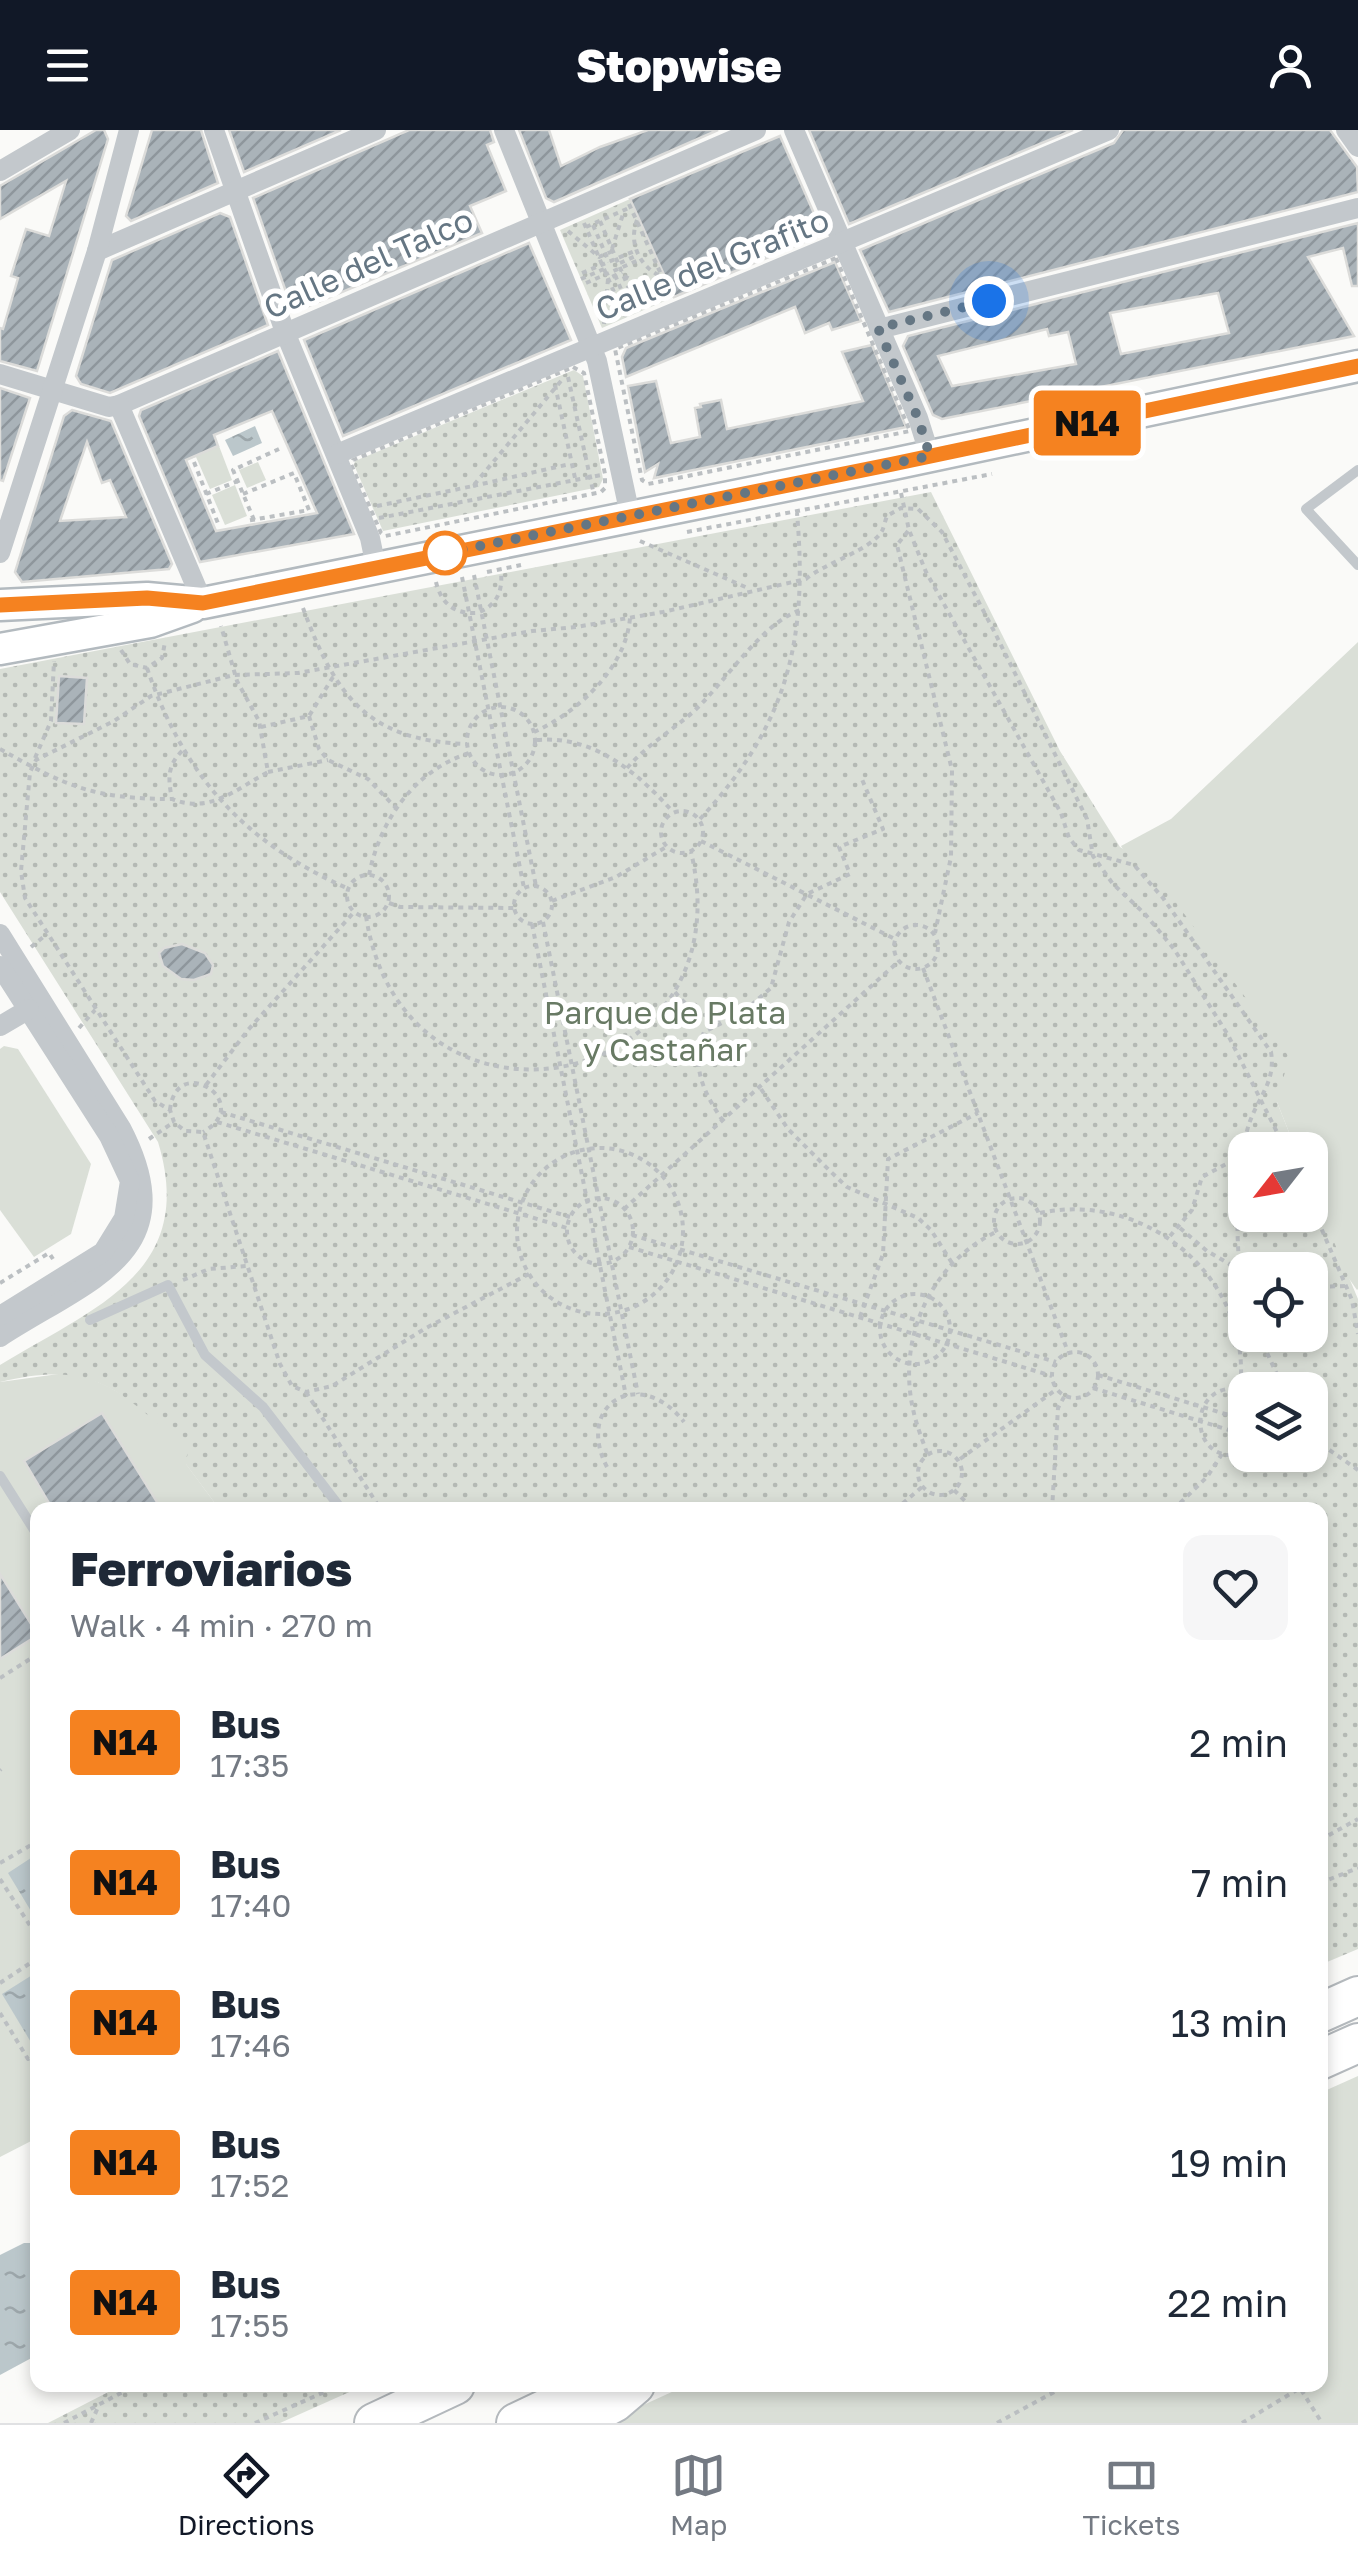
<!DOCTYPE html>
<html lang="en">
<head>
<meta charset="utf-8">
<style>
  :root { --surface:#fff; --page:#f6f6f7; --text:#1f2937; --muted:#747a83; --line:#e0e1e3; --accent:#111827 }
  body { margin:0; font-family:"Golos Text",sans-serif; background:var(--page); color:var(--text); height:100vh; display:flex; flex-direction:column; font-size:38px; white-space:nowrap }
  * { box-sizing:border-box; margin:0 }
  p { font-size:32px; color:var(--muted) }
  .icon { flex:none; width:55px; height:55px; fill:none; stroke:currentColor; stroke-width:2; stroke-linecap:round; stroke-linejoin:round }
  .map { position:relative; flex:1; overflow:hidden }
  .panel { position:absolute; left:30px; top:1372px; width:1298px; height:890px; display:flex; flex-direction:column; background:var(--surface); border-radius:20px; box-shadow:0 5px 15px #0003 }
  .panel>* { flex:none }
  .badge { padding:0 20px; border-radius:8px; font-size:35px; line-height:65px }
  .needle { width:65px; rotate:239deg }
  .buttons { position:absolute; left:1228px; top:1002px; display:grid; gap:20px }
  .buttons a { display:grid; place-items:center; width:100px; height:100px; border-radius:20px; background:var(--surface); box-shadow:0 5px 15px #0003; font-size:50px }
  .you { position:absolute; width:50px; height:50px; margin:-25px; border:8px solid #fff; border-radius:50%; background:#1a73e8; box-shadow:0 0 0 15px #1a73e833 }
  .map>.badge { position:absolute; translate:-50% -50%; box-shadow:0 0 0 5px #fff }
  .round { display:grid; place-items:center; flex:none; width:105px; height:105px; border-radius:20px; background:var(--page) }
  .headline { display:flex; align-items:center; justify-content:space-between; height:170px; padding:0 40px }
  h1 { font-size:48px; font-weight:800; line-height:75px }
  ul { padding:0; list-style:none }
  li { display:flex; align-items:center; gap:30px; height:140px; padding:0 40px }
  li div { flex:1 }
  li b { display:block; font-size:38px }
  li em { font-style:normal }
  li .badge { min-width:110px; font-weight:700; text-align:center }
  header { display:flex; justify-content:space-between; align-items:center; height:130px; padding:0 40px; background:var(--accent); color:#fff; font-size:45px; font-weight:800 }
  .menu { display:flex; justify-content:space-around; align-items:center; height:140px; border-top:2px solid var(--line); background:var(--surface); font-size:28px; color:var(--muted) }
  .menu a { display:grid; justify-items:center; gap:5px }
  .menu .active { color:var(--accent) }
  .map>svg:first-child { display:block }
</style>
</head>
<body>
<header><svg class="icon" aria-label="menu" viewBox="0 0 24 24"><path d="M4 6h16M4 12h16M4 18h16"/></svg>Stopwise<svg class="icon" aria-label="person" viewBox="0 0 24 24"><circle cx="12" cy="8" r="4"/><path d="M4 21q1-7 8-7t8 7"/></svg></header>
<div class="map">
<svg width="1358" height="2293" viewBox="0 0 1358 2293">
  <defs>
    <pattern id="park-dots" width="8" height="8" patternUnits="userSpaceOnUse" patternTransform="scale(2.5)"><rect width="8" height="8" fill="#dadfd7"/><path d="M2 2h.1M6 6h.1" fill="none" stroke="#b4b9b4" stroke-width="1.8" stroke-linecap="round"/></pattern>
    <pattern id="water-ripples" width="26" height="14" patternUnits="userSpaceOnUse" patternTransform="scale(2.5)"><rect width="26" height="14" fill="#bbc7cb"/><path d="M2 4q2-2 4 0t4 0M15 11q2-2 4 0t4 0" fill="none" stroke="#9ca6aa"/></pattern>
    <pattern id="building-hatch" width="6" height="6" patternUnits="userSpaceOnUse" patternTransform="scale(2.5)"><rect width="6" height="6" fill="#aab3b9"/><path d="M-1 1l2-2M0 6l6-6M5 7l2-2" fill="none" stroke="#8e969c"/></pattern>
  </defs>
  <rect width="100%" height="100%" fill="#fafaf8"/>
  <g fill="#dadfd7">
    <polygon points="219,316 232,350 210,359 196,327 187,330 183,319 206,321"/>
    <polygon points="258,332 266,350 247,358 239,340"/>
    <polygon points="235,355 247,386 225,395 212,365"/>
    <polygon points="1358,512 1358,1159 1357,1160 1345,1143 1310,1055 1310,1020 1296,1020 1277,972 1121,716 1171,689"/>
    <polygon points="4,916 18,919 91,1034 71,1104 34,1127 0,1080 0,919"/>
    <path d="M66,1243C118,1251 152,1287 189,1321L186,1334L220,1380H38L37,2008L0,2027V1252Z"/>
    <polygon points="1358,1946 1358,2293 604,2293 687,2255 1320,2255 1320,1963"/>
  </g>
  <g fill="url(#park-dots)" fill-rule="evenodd">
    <polygon points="630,69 674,167 602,198 560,100"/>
    <polygon points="574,240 583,246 603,349 599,357 383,401 354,335 355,331"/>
    <path d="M931,362L1060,621L1120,717L1147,733L1289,927L1277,972L1296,1020H1245V1085H1310V1055L1358,1169V1819L1320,1835V1380H220L185,1333L188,1321C121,1261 95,1229 0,1252V1235C93,1178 198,1143 158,1012L0,762V539ZM1245,1140H1310V1205H1245ZM1245,1260H1310V1325H1245Z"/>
    <polygon points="122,2255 365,2255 280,2293 48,2293"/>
  </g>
  <g fill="url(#water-ripples)">
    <polygon points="255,296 262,313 233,326 225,310"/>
    <polygon points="37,1724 37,1791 8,1743"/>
    <polygon points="37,1842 37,1911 32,1914 2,1864"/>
    <polygon points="24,2113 37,2113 37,2225 0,2245 0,2125"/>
  </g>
  <g fill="url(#building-hatch)" stroke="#dcdcda" stroke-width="2.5" fill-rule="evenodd">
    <polygon points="96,0 104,0 108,9 37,241 0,231 0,198 3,199 18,148 11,146 26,99 49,106 66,51 0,89 0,56"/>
    <polygon points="152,0 201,0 218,53 131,91 126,86"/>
    <polygon points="229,0 341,0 244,42"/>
    <polygon points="409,0 490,0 494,12 487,15 506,61 470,76 482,103 302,179 291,176 253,68"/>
    <polygon points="519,0 549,0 561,36 600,17 648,0 718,0 554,72 546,68"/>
    <polygon points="809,0 1073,0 849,94"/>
    <polygon points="1123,0 1330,0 1357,37 1358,62 889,182 860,120 1114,13"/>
    <polygon points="780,6 823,104 674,167 630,69"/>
    <polygon points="220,83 230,87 268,195 110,263 81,254 76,246 112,130"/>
    <path d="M1358,93V156H1352L1343,118L1308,127L1354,206L942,289L933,285L903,216L908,206ZM1218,163L1229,203L1121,224L1110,183ZM1047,199L1049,206L1068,202L1076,234L952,256L938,226Z"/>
    <polygon points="529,113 571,210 343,306 304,210"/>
    <polygon points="835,132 861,191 832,200 829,193 805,203 795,177 626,247 622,227 626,218"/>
    <polygon points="872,215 906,297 654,348 658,334 645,342 628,256 656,251 671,313 700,307 695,278 701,277 700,274 721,270 727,299 863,271 842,222"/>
    <path d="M278,221L354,404L200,432L139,286L141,280ZM272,281L317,383L216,401L186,330L218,316L214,305Z"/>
    <polygon points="0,258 30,268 3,351 0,350"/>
    <path d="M72,280L111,291L172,434L169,439L22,452L15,442L64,286ZM87,312L102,353L110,350L126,387L60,391Z"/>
    <polygon points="59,546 87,548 84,594 56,593"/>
    <polygon points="182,814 205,823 213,835 211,844 194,850 181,849 163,836 159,823 164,818"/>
    <polygon points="102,1283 162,1380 53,1380 24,1331"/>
    <polygon points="0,1444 38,1505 0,1529"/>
  </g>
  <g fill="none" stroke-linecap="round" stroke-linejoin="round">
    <defs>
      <g id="secondary">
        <polyline points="0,475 147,468 203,473 893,334 1358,236"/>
        <polyline points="0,519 150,492 192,477"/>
      </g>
      <g id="motorway">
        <polyline points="1320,1883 1358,1866"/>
        <polyline points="1320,1930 1358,1913"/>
        <polyline points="374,2293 455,2255"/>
        <polyline points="516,2293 596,2255"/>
        <polyline points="577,2293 615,2272 635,2255"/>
      </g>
    </defs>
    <use href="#secondary" stroke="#b3babf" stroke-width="35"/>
    <use href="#motorway" stroke="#b4b9bd" stroke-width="42"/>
    <g stroke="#bbbfc2" stroke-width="4" stroke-dasharray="5 5" stroke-linecap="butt">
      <polyline points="629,74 671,166"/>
      <path d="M637,90C628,114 640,137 662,147"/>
      <polyline points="600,91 636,175"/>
      <polyline points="584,93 624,185"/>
      <polyline points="593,95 609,132"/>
      <polyline points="586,97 631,77"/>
      <polyline points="568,101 599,127 613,121"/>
      <polyline points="612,119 624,81"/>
      <polygon points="836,128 910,301 648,354 642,350 615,219"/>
      <polyline points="620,133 638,125"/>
      <polyline points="582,143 637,120"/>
      <polyline points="615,145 629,178"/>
      <polyline points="624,146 660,165"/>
      <polyline points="581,149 604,139"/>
      <polyline points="586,153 641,129"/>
      <polyline points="622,181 669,161"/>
      <polyline points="604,194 608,149 622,142"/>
      <polygon points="573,237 584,243 605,344 605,358 601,362 385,406 381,403 351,334 353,330"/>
      <polyline points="568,247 594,365"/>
      <polyline points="555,255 575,348"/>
      <polyline points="194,332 219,396"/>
      <polyline points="473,356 570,334"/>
      <path d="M901,363L909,400L926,442L1061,683L1069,708L1079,720L1134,735L1163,768L1271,922C1276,952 1258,967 1249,994C1236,1034 1233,1125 1245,1164"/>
      <polyline points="206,364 238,351"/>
      <polyline points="243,364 294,343 309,380 246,391"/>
      <polyline points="377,376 473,356 561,251"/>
      <polyline points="379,388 601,345"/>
      <polyline points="254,390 233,340 279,319"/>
      <polyline points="908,401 897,415 952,640 951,727 935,803"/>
      <polyline points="687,402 992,344"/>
      <polyline points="640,411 750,459"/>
      <polyline points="487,442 521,435"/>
      <polyline points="474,445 536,756"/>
      <polyline points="462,447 524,758"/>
      <path d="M436,452C441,473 454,484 476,483C496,477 503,462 501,442"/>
      <path d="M303,478C335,565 367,611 467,614"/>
      <polyline points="121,520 130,534 147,538 162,528 165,512"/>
      <path d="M147,538C184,646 244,713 349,759"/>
      <circle cx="501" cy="611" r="34"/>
      <polyline points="309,586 319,619 328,630 368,649 396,678"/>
      <polyline points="261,597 309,586 333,547"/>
      <path d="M534,602C577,583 626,538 630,488"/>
      <path d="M537,610C594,605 638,643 673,682"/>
      <path d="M0,619C67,657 95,669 172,669"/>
      <path d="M182,621C167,636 168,649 172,669C209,684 235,660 268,642L259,591L237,551L221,496"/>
      <polyline points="35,628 51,591 54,531"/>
      <path d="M627,638C647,615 670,602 693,582C723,555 763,491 801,480"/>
      <polyline points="268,642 328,630"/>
      <circle cx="682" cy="702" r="21"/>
      <path d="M700,689C788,594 808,510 797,383"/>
      <polyline points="701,711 895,809"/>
      <path d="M369,745C380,690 414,641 469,623"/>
      <circle cx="368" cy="766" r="21"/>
      <circle cx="533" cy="775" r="19"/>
      <polyline points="552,771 616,747 666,717"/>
      <polyline points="389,773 400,777 514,778"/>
      <path d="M366,786C403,1030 749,964 691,722"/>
      <polyline points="543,792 638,1264"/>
      <polyline points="532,794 626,1266"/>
      <circle cx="916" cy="817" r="22"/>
      <polyline points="31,817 47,804"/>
      <polyline points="923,838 1068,1222"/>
      <path d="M675,862C690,880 701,887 725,891"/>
      <polyline points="79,898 95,880"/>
      <polyline points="206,955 248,900 355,781"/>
      <polyline points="761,959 788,999 831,1042 847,1057 918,1088 931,1100 952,1133"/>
      <path d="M170,980C176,921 256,973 203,1002"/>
      <polyline points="221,982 570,1087"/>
      <path d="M723,991C704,963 690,936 704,902L742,883L771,858L789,792L807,764L850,744L839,717L883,699L861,647"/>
      <polyline points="217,992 567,1098"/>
      <polyline points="149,1009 174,992"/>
      <circle cx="600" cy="1101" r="83"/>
      <circle cx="1017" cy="1091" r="23"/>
      <circle cx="600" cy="1101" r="33"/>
      <polyline points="1310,1072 1352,1170 1358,1204"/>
      <polyline points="624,1079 899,831"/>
      <path d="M1040,1083C1145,1060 1253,1148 1240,1259"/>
      <polyline points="1180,1098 1207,1121 1245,1143"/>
      <polyline points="632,1105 1056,1232"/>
      <polyline points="1170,1106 1192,1080 1202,1047 1243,1025"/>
      <polyline points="629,1117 1052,1246"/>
      <path d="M529,1144L426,1198L332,1256L306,1262L292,1256L280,1234L203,1002L185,1001L174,992L170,980L155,971L25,768L21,741L30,642L36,630L114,591L151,566L234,545L298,543L532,501L576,497L663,482L806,449C825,433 871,420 882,401C884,397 885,391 887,386L901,378L918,379L942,402L995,503L1087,689L1093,726L1113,754L1145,784L1174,819L1228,905L1286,1020"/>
      <polyline points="183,1150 209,1139 246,1136"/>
      <polyline points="0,1153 49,1123 53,1129"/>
      <polyline points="1310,1157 1345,1156"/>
      <circle cx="915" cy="1199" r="35"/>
      <polyline points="860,1187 883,1124 888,1029 978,983"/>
      <polyline points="1259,1205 1284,1260"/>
      <circle cx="1075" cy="1245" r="23"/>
      <polyline points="1098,1245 1245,1290"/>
      <polyline points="1093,1258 1245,1305"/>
      <path d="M1245,1260C1186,1246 1185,1338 1245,1324"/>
      <polyline points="306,1262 381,1380"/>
      <polyline points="1310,1316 1328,1319 1358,1340"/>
      <circle cx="940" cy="1343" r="22"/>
      <path d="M927,1323C922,1309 916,1294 913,1279C897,1208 931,1133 996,1102"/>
      <polyline points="960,1329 1057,1259"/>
      <path d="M607,1337C574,1274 640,1235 684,1292"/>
      <polyline points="954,1360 974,1380"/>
      <polyline points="895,1380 922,1357"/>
      <polyline points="1052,1380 1058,1278 1064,1267"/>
      <polyline points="1173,1380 1207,1347 1222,1324"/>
      <polyline points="0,1548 38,1524"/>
      <polyline points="0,1640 1,1639"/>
      <polyline points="1320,1710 1358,1689"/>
      <polyline points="0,1733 38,1711"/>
      <polyline points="0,1749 38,1808"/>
      <polyline points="1320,1753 1358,1738"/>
      <polyline points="0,1853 38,1828"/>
      <polyline points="0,1883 28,1929 38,1923"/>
      <polyline points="64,2293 136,2255"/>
      <polyline points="91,2293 99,2275"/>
      <polyline points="255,2293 340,2255"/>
      <polyline points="997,2293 1067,2255"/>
      <polyline points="1242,2293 1300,2258 1322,2293"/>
    </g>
    <g stroke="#c3c8cc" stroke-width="10">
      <polyline points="1358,340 1306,379 1358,435"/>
      <polyline points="90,1190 168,1155 205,1225 263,1277 342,1380"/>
      <polyline points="0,1346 38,1406"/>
    </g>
    <g stroke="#c3c8cc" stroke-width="20">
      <polyline points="214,0 285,202 370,408 376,437"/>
      <polyline points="504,0 597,231 630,385"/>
      <polyline points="794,0 918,288 930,326"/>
      <polyline points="1346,0 1358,17"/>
      <polyline points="0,41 70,0"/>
      <polyline points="97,121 376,0"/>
      <polyline points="879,199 1358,78"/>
      <polyline points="0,244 109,277 119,275 756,0"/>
      <polyline points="119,275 203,473"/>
      <polyline points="337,324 1109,0"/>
      <polyline points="0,423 97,121 129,0"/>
      <path d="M0,804L121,998C187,1124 89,1149 0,1207"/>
      <polyline points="0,836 109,1006 130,1051 124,1088 103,1122 0,1186"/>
      <polyline points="0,896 29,879"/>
    </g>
    <use href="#secondary" stroke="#fff" stroke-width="30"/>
    <use href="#motorway" stroke="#fff" stroke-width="38"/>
  </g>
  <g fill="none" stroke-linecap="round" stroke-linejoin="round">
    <defs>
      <polyline id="line" points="0,475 147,468 203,473 893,334 1358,236"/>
    </defs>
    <use href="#line" stroke="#fff" stroke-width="22"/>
    <use href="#line" stroke="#f58220" stroke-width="15"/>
    <polyline stroke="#657683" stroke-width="10" stroke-dasharray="0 18" points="445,423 930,326 918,288 878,198 989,171"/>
  </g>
  <circle fill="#fff" stroke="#f58220" stroke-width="5" cx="445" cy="423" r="20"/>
  <g text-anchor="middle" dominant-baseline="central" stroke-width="10" stroke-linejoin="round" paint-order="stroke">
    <g font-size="32" fill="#657683" stroke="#fff">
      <text transform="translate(368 133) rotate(-24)">Calle del Talco</text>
      <text transform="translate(712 134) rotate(-22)">Calle del Grafito</text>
    </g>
    <g font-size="32" fill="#687a64" stroke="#fff">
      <text x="665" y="882">Parque de Plata<tspan x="665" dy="37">y Castañar</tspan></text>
    </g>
  </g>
</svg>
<div class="buttons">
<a><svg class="needle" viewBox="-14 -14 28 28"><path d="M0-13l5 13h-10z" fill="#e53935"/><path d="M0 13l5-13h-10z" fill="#747a83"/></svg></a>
<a><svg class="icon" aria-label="locate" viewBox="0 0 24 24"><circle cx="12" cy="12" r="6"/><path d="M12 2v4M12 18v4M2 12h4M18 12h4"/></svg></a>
<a><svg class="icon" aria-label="layers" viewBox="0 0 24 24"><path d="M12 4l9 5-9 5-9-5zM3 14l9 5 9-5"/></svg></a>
</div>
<div class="you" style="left:989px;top:171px"></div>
<b class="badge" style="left:1087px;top:293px;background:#f58220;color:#111">N14</b>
<section class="panel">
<div class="headline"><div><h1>Ferroviarios</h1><p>Walk · 4 min · 270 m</p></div><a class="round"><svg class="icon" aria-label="heart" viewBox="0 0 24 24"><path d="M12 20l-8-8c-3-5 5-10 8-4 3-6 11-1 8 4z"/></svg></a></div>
<ul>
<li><span class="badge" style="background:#f58220;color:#111">N14</span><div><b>Bus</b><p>17:35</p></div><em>2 min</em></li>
<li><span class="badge" style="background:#f58220;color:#111">N14</span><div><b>Bus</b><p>17:40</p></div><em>7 min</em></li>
<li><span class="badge" style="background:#f58220;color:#111">N14</span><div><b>Bus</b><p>17:46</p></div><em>13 min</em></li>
<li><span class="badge" style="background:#f58220;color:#111">N14</span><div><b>Bus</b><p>17:52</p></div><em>19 min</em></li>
<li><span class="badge" style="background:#f58220;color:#111">N14</span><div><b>Bus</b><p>17:55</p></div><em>22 min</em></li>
</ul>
</section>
</div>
<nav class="menu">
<a class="active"><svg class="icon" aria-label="directions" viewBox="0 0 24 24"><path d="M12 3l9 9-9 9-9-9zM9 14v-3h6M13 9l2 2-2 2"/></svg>Directions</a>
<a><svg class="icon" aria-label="map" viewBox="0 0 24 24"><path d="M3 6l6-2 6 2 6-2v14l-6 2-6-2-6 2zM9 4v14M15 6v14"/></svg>Map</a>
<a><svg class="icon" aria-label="tickets" viewBox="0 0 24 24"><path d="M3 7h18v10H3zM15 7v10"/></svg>Tickets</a>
</nav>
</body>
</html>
